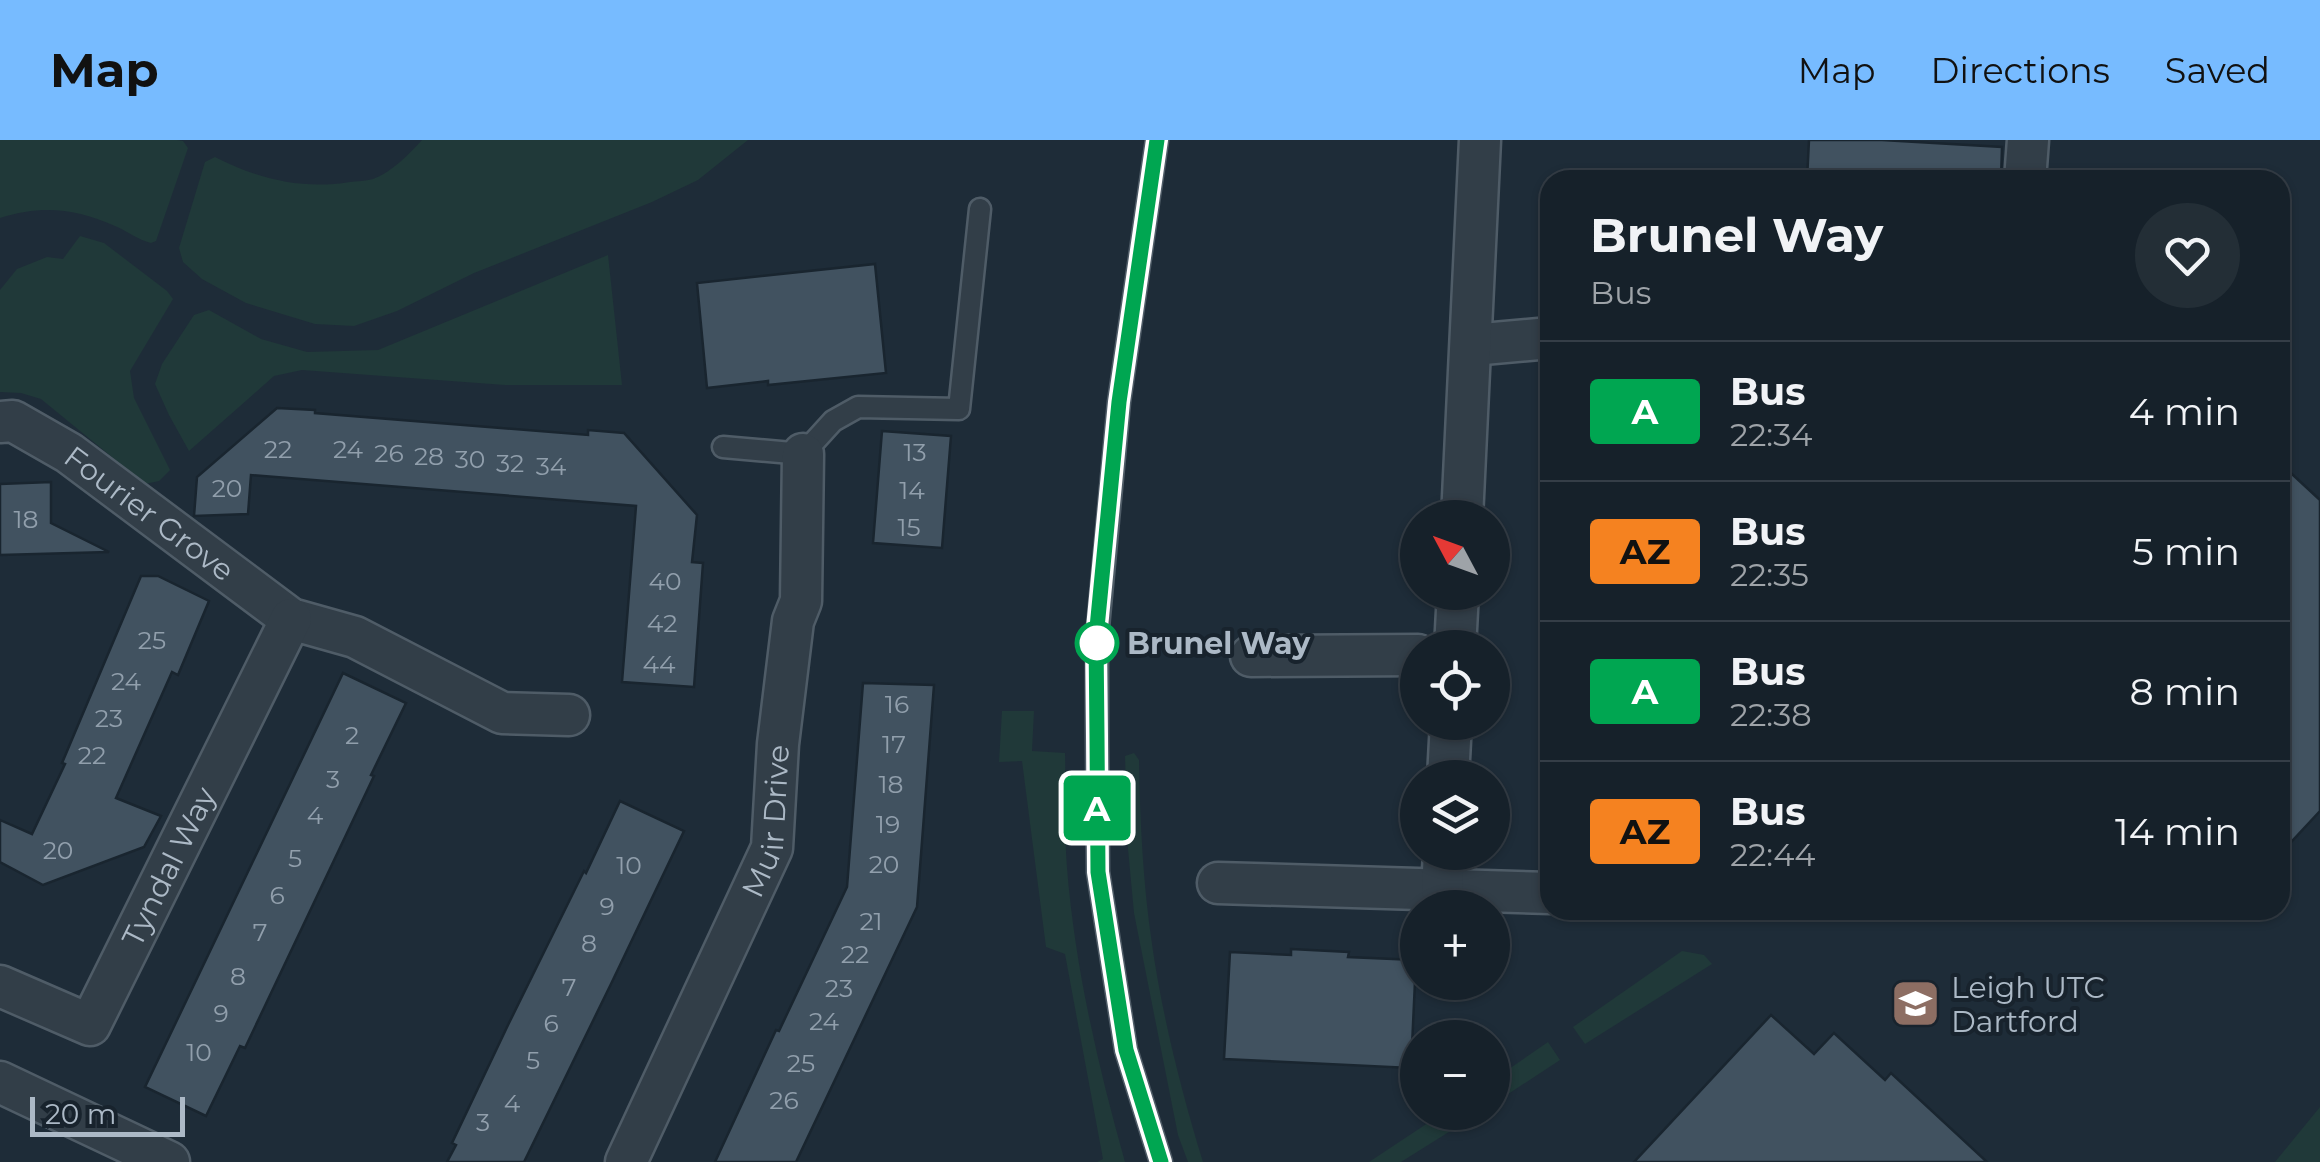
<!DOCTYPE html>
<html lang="en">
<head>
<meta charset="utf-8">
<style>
  :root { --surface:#16212a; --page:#232e36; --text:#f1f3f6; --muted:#9ea3a8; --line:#353e47; --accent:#7bf }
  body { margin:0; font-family:Montserrat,sans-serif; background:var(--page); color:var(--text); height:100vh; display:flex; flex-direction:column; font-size:38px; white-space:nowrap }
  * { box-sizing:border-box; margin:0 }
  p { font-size:32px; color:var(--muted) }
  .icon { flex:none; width:55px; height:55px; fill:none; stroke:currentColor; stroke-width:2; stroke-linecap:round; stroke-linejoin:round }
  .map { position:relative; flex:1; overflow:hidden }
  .side { position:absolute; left:1540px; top:30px; width:750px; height:750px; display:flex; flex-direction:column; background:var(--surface); border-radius:30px; box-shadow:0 2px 8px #0004,0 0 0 2px var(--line) }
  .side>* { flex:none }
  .badge { padding:0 20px; border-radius:8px; font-size:35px; line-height:65px }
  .needle { width:65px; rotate:311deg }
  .controls { position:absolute; left:1400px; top:360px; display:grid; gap:20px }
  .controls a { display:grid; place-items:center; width:110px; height:110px; border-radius:50%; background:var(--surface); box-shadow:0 2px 8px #0004,0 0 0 2px var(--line); font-size:50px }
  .scale { position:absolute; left:30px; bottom:25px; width:155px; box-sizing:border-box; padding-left:10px; border:5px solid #acb9c6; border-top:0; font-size:28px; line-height:35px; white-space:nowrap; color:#acb9c6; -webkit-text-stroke:8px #18232d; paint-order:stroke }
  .map>.badge { position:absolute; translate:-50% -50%; box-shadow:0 0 0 5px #fff }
  .round { display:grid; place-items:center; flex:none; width:105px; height:105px; border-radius:52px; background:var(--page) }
  .overview { display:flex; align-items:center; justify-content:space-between; height:170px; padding:0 50px }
  h1 { font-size:48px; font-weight:700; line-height:75px }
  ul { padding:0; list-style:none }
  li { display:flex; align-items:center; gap:30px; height:140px; padding:0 50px; border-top:2px solid var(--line) }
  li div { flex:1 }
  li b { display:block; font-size:38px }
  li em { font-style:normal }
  li .badge { min-width:110px; font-weight:700; text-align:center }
  header { display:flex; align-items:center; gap:60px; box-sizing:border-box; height:140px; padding:0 50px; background:var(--accent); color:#111 }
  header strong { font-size:48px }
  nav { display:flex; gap:55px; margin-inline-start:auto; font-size:35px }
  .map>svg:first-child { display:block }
</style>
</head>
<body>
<header>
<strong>Map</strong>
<nav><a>Map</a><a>Directions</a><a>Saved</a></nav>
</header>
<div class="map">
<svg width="2320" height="1022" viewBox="0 0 2320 1022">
  <rect width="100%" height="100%" fill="#1e2c38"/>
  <g fill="#203939">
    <path d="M0,0H177L183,1L188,8L156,101L151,103C138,100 127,91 115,86C74,68 42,65 0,78Z"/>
    <path d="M422,0H748L698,40L652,62L474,133L397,171L354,186L315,184L246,163L202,139L183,122L179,108L205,22L215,17C258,39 302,50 350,42C357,41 366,41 373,39C392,32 409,14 422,0Z"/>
    <polygon points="80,96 104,103 167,151 173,159 130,231 134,258 170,330 159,341 145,344 41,259 21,253 0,252 0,150 17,129 47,117 63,119"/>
    <polygon points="608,115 622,245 505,245 302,230 274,236 189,311 169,275 155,244 162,224 194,175 209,170 261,199 307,212 378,210"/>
    <path d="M1002,571H1034L1032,611L1065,613C1066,651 1064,690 1067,728C1075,827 1098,926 1125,1022H1097L1103,1019L1065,814L1046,807L1022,621L999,622Z"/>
    <path d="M1134,613L1139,620C1140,682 1143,743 1152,804C1162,875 1182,954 1203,1022H1188L1178,995L1134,773L1128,709L1125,616Z"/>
    <polygon points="1682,811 1704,815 1712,824 1585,904 1573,887"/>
    <polygon points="1548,902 1560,920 1493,964 1493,940"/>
    <polygon points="2320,967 2320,1022 2275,1022"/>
    <polygon points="1443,973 1479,973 1401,1022 1369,1022"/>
  </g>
  <g fill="#415260" stroke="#19252f" stroke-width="2.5">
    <polygon points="1809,0 1882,0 2002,7 2001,40 1807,40"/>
    <polygon points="875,124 886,233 768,245 768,241 707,248 697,143"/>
    <polygon points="277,268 315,270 315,273 588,295 588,290 624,293 697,375 692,422 703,423 694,547 622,542 636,366 251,335 248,374 194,376 197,337"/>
    <polygon points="882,291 951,296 942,408 873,403"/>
    <polygon points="2280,323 2320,360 2320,671 2280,714"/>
    <polygon points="51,342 51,383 109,412 0,415 0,344"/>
    <polygon points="141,436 158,436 209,461 178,535 172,532 116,658 161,676 144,707 43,745 0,722 0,680 32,694 65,624 62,623"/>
    <polygon points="343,533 406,563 371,635 374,636 245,908 240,906 206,976 145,947"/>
    <polygon points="863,543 934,545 917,767 796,1022 715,1022 776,890 779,891 847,747"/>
    <polygon points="620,661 684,691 611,844 524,1022 447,1022 456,1005 452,1003 508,885 584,731 586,733"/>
    <polygon points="1291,809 1349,812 1348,817 1416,820 1411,928 1224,919 1230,812 1291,815"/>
    <polygon points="1771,875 1814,914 1834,893 1885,940 1891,933 1987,1022 1634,1022"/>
  </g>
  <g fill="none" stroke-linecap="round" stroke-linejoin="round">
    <defs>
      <g id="lane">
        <polyline points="1157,0 1119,262 1097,498 1097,596 1098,732 1126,910 1161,1022"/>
        <polyline points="723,307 803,314 833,281 858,267 959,269 980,69"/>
      </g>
      <g id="street">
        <polyline points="2025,40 2028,0"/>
        <polyline points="1472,205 1550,198"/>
        <path id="s1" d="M0,282L13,281L69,313L291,479L355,497L502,573L569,575"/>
        <polyline points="1462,378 1480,0"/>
        <polyline points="1455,508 1458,452"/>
        <polyline points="1251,516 1418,515"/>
        <polyline points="1448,638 1451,582"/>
        <polyline points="1218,743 1550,753"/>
        <polyline points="1442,750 1444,712"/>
        <path id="s2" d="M0,846L90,885L291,479"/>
        <polyline points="0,942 169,1022"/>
        <path id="s3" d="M626,1022L772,708L778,604L793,481L801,461L803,314"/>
      </g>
    </defs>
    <use href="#lane" stroke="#4f5c67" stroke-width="25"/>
    <use href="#street" stroke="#4f5c67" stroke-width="45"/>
    <use href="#lane" stroke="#323e48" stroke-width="20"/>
    <use href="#street" stroke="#323e48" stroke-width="40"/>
  </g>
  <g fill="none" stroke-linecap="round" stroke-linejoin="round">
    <defs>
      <polyline id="line" points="1157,0 1119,262 1096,498 1097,596 1098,732 1126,910 1161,1022"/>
    </defs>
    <use href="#line" stroke="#fff" stroke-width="22"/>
    <use href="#line" stroke="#00a651" stroke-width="15"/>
  </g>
  <defs>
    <symbol id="school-square" viewBox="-11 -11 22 22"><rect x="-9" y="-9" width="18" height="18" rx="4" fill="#8d6e63" stroke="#18232d"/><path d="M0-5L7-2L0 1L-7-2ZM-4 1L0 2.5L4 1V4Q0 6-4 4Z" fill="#fff"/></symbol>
  </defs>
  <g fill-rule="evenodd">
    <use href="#school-square" x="1888" y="836" width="55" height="55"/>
  </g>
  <circle fill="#fff" stroke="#00a651" stroke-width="5" cx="1097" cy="503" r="20"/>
  <g text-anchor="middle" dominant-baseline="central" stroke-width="8" stroke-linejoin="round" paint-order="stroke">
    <g font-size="25" fill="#919fac">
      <text x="278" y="309">22</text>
      <text x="348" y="309">24</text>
      <text x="915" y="312">13</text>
      <text x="389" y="313">26</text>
      <text x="429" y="316">28</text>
      <text x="470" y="319">30</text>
      <text x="510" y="323">32</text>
      <text x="551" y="326">34</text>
      <text x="227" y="348">20</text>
      <text x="912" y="350">14</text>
      <text x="26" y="379">18</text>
      <text x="909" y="387">15</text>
      <text x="665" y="441">40</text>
      <text x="662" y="483">42</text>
      <text x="152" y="500">25</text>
      <text x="659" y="524">44</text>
      <text x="126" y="541">24</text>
      <text x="897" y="564">16</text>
      <text x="109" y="578">23</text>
      <text x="352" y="595">2</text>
      <text x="894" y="604">17</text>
      <text x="92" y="615">22</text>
      <text x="333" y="639">3</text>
      <text x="891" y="644">18</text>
      <text x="315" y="675">4</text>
      <text x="888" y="684">19</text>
      <text x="58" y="710">20</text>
      <text x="295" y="718">5</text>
      <text x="884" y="724">20</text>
      <text x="629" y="725">10</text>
      <text x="277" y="755">6</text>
      <text x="607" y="766">9</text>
      <text x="871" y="781">21</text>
      <text x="260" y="792">7</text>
      <text x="589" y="803">8</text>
      <text x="855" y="814">22</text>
      <text x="238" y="836">8</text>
      <text x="569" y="847">7</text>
      <text x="839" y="848">23</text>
      <text x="221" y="873">9</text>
      <text x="824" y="881">24</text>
      <text x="551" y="883">6</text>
      <text x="199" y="912">10</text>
      <text x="533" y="920">5</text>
      <text x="801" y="923">25</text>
      <text x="784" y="960">26</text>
      <text x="512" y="963">4</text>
      <text x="483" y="982">3</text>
    </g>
    <g font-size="30" fill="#acb9c6" stroke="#18232d">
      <text stroke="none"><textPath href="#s1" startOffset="178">Fourier Grove</textPath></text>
      <text stroke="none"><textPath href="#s3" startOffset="372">Muir Drive</textPath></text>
      <text stroke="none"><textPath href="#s2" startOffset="275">Tyndal Way</textPath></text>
    </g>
    <g font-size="30" font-weight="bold" fill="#acb9c6" stroke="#18232d" text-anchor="start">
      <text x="1127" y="503">Brunel Way</text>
    </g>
    <g font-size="30" fill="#acb9c6" stroke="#18232d" text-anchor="start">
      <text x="1951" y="847">Leigh UTC<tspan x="1951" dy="34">Dartford</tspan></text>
    </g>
  </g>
</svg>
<div class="controls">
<a><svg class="needle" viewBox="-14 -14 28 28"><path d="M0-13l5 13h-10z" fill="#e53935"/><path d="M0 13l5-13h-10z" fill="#9ea3a8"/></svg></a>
<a><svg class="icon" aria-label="locate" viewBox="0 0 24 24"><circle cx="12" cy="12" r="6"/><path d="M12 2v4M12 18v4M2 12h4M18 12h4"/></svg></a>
<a><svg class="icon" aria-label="layers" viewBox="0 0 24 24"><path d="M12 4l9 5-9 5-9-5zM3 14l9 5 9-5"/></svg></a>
<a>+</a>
<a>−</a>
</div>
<div class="scale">20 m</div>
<b class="badge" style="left:1097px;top:668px;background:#00a651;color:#fff">A</b>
<section class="side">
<div class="overview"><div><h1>Brunel Way</h1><p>Bus</p></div><a class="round"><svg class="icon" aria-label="heart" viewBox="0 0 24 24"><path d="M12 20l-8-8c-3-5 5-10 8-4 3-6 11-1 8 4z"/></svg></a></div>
<ul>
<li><span class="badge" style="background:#00a651;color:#fff">A</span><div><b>Bus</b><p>22:34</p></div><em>4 min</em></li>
<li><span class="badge" style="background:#f58220;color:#111">AZ</span><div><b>Bus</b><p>22:35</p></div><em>5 min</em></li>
<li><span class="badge" style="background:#00a651;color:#fff">A</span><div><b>Bus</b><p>22:38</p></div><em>8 min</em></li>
<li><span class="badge" style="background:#f58220;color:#111">AZ</span><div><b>Bus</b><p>22:44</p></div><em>14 min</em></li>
</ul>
</section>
</div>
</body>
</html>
